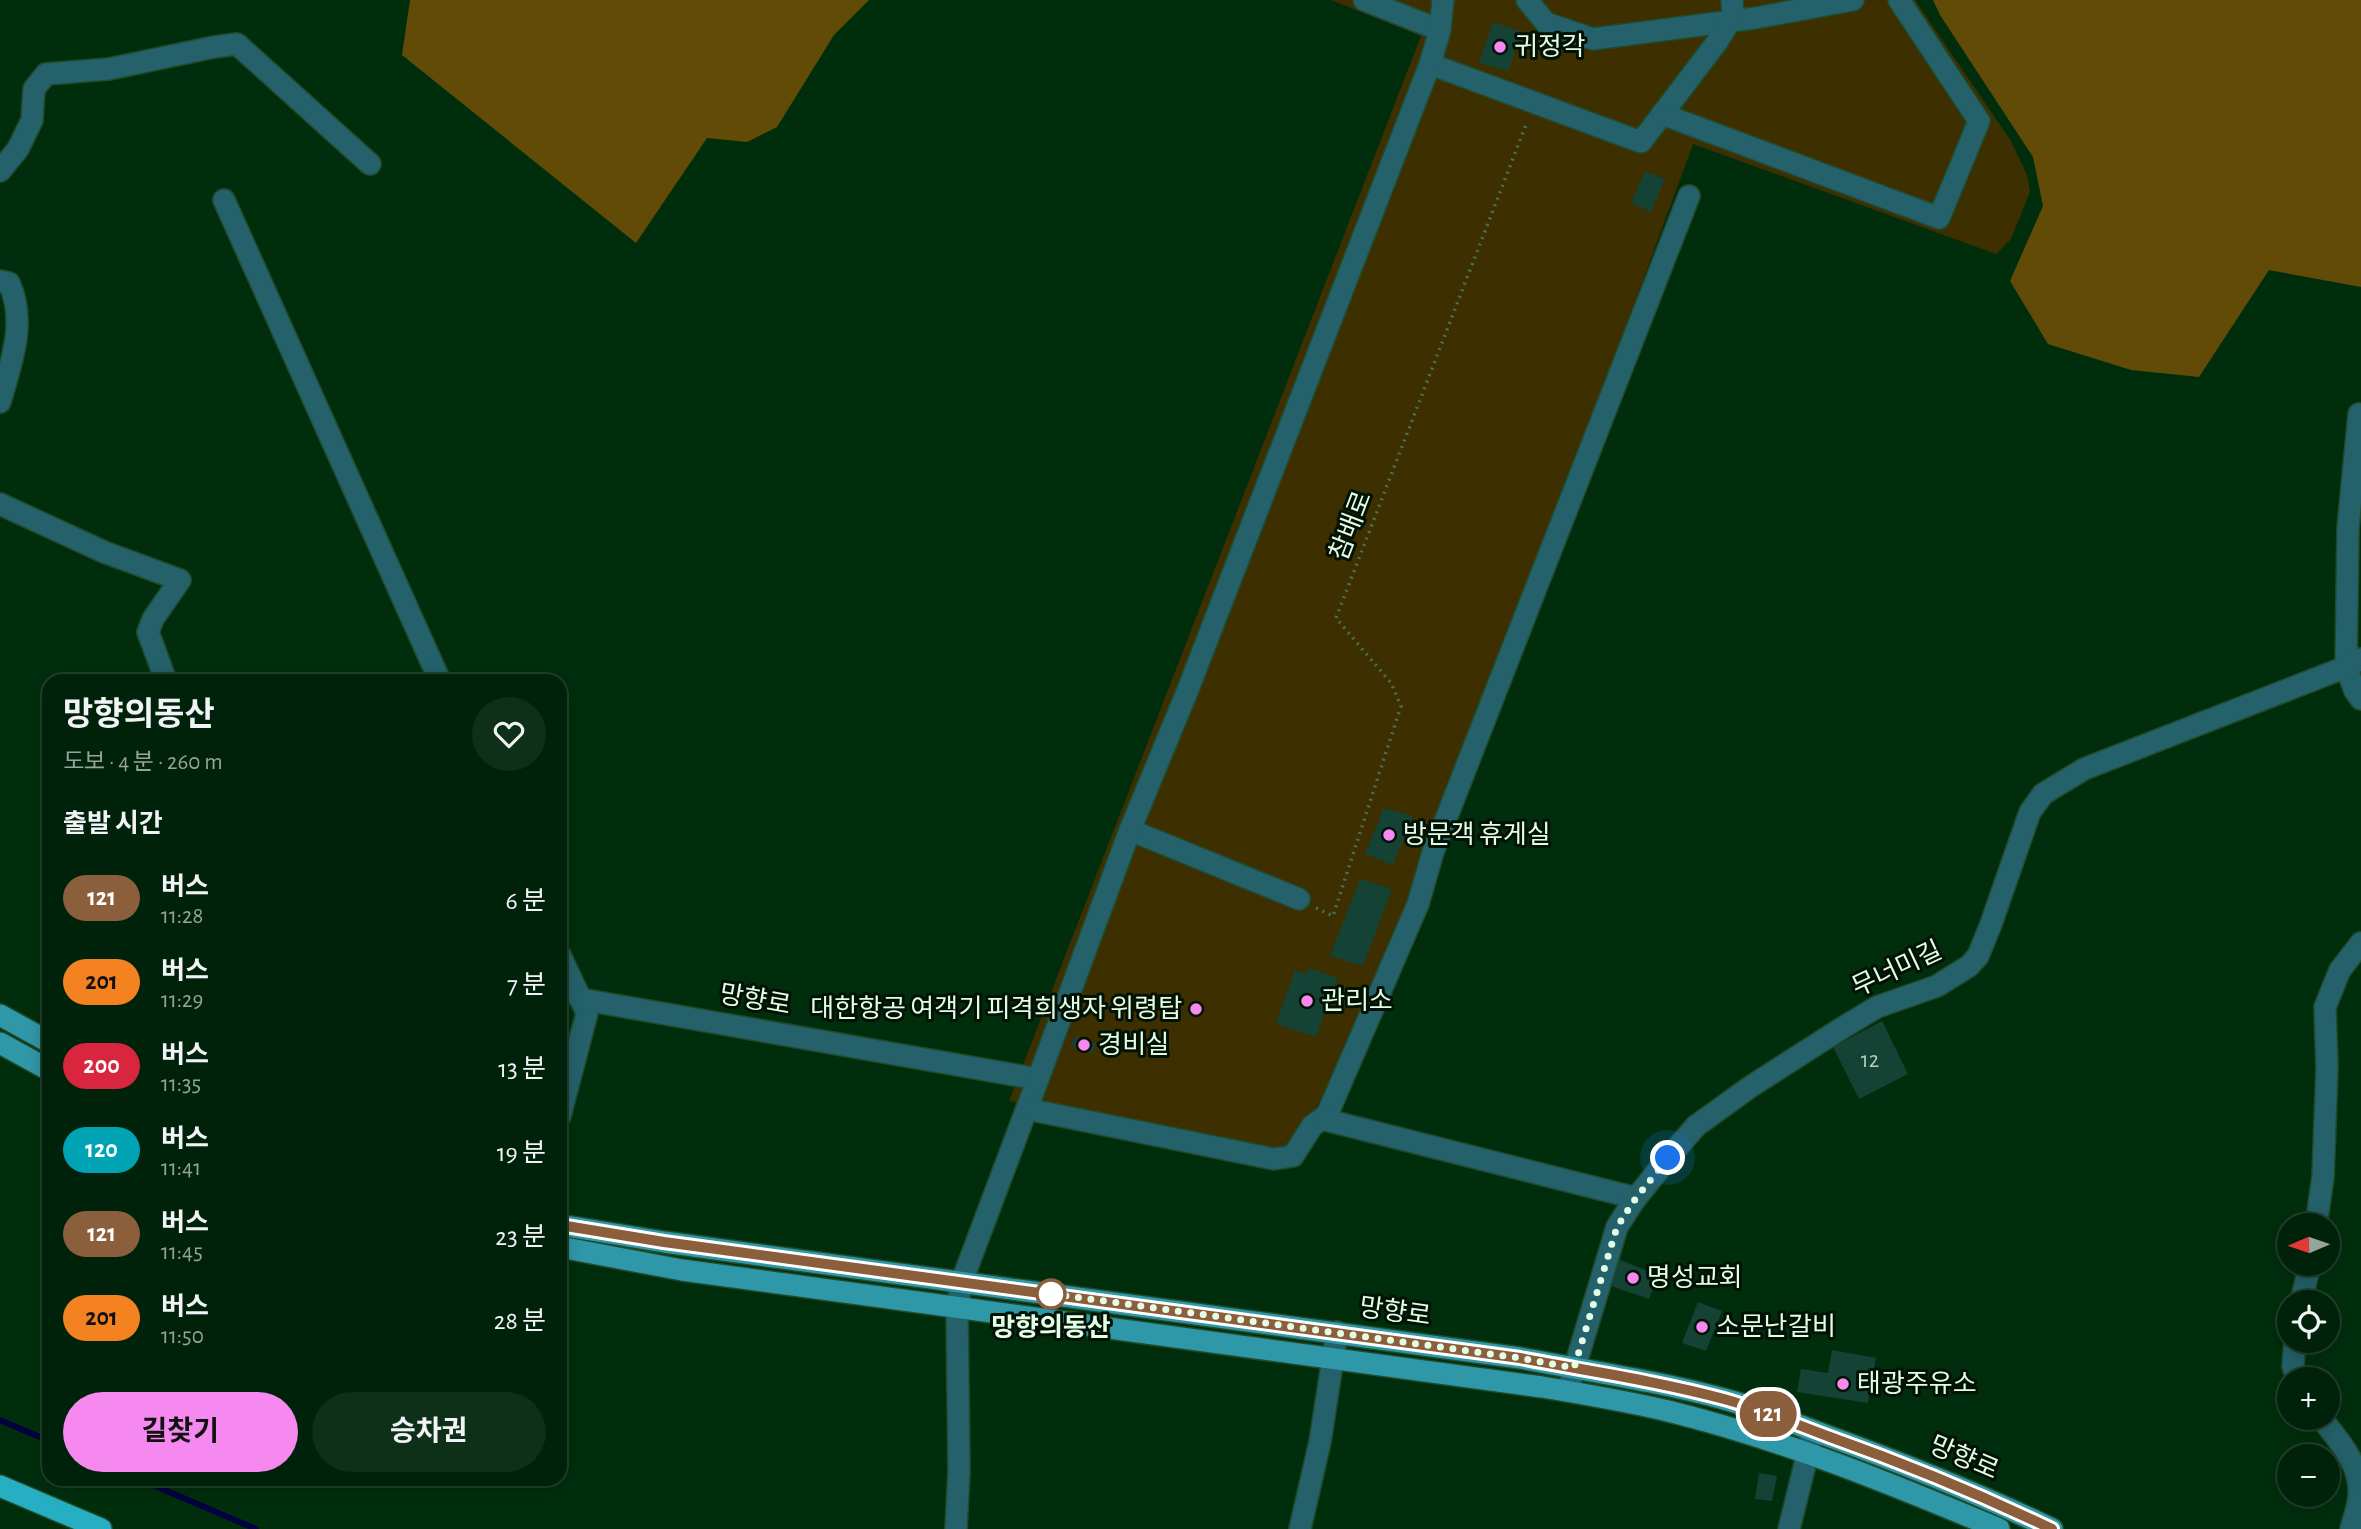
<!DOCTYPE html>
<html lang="ko">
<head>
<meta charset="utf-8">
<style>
  :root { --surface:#00220a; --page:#0e2f18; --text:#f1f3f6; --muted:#95a49c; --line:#223f2b; --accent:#f589ef }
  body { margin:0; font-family:"Alegreya Sans","Noto Sans KR",sans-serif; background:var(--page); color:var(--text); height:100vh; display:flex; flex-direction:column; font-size:26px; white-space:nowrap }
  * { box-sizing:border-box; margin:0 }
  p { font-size:23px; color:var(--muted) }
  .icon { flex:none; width:38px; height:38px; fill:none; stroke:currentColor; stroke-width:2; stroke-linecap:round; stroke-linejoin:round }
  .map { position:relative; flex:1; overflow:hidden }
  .drawer { position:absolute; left:42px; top:674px; width:525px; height:812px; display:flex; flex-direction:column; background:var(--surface); border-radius:21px; box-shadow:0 4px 18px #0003,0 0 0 2px var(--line) }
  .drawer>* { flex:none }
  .badge { padding:0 14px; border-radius:23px; font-size:24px; line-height:46px }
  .needle { width:46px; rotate:268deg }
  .fabs { position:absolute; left:2277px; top:1213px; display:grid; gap:14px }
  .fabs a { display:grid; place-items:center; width:63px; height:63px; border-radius:50%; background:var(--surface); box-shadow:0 4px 18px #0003,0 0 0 2px var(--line); font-size:35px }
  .you { position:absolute; width:35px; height:35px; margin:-18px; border:5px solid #fff; border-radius:50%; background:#1a73e8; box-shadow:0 0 0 10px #1a73e833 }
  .map>.badge { position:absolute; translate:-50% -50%; box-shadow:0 0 0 4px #fff }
  h2 { padding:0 21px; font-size:26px; line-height:63px }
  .round { display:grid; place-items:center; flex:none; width:74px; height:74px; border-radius:37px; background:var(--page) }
  .summary { display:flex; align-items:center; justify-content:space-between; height:119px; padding:0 21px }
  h1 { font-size:33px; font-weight:700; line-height:52px }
  .button { display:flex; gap:14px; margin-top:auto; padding:14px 21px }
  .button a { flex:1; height:80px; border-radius:42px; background:var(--accent); color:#111; font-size:28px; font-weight:700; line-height:80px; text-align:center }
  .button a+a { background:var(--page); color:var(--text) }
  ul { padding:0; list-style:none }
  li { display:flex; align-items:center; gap:21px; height:84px; padding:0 21px }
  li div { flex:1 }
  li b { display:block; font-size:26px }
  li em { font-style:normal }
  li .badge { min-width:77px; font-weight:700; text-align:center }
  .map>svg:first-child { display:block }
</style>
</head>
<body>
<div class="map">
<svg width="2361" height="1529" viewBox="0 0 2361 1529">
  <rect width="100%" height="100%" fill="#002e0d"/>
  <polygon fill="#3e2f00" points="1331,0 1915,0 2011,141 2027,175 2030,192 2011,239 1996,254 1693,144 1483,715 1367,1003 1307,1128 1294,1149 1276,1156 1009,1101 1421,36"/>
  <g fill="#614b06">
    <polygon points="410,0 869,0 834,35 777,127 747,142 707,138 636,243 402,55"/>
    <polygon points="1933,0 2361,0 2361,287 2269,270 2199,377 2131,370 2048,344 2010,281 2043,206 2033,157 1940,15"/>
  </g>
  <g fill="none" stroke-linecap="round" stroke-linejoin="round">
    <g stroke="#040140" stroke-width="6">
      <polyline points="0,1420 49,1441"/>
      <polyline points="139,1479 256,1529"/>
    </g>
  </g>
  <g fill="#144234">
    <polygon points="1493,22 1522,32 1508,71 1479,63"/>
    <polygon points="1645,171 1665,179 1651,212 1631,203"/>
    <polygon points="1384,808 1413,816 1393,865 1365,854"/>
    <polygon points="1360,879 1392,889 1363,966 1330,956"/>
    <polygon points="1309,968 1338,978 1316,1037 1276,1024 1295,970 1305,974"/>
    <polygon points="1882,1021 1908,1074 1859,1099 1833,1047"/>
    <polygon points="1075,1036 1096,1044 1092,1053 1071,1046"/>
    <polygon points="1618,1259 1658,1275 1649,1299 1608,1285"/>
    <polygon points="1698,1302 1722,1311 1706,1351 1682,1343"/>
    <polygon points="1832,1350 1876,1358 1868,1403 1797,1392 1801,1369 1828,1373"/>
    <polygon points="1759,1473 1777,1476 1772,1501 1755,1499"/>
  </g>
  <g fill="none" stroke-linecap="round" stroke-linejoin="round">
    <defs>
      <g id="minor">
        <polyline points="1364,0 1440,30"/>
        <polyline points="1527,0 1546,23 1593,39 1755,18 1853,0"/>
        <polyline points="1430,64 1641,142 1717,42 1733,16 1732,0"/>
        <polyline points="1662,114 1939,218 1979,121 1899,0"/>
        <polyline points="0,171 18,149 32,120 34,89 46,74 109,69 214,47 237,44 370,164"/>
        <polyline points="224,200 440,681"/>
        <path d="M0,281L9,283C27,322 11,363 0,402"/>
        <polyline points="2359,414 2348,528 2346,667 2355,691 2361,699"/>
        <polyline points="0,504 104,552 180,580 153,619 148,632 166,681"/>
        <polyline points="1130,830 1299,899"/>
        <polyline points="560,955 587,1013 560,1116"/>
        <polyline points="580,999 1038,1079 962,1281 957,1307 959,1471 956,1529"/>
        <polyline points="1038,1079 1130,830 1187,692 1430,64 1440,30 1443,0"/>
        <polyline points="1027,1109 1274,1159 1293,1156 1312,1126 1327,1115 1418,904 1433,852 1689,196"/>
        <polyline points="1322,1119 1636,1198"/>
        <polyline points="2316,1225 2323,1177 2327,1068 2325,1007 2340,970 2361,943"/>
        <polyline points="2301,1302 2310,1264"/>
        <polyline points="2295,1340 2293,1366 2297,1379"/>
        <polyline points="1570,1383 1617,1227 1633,1202 1668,1158 1696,1126 1750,1087 1839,1030 1877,1007 1937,986 1969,966 1978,956 1991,924 2030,812 2043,794 2084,769 2346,667 2361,659"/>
        <path d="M2321,1418C2339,1441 2361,1464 2359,1496C2358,1507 2354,1518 2351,1529"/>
        <polyline points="1300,1529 1320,1442 1337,1332"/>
        <polyline points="1789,1529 1812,1436"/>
      </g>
      <g id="major">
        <polyline points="0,1015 49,1042"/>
        <polyline points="0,1043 49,1070"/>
        <path d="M560,1225L664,1242L1520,1358C1588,1371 1657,1381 1724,1399C1758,1408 1792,1423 1825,1435C1902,1463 1978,1493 2052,1529"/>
        <path d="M560,1247L682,1270L1542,1387C1584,1394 1626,1401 1668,1411C1782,1439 1892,1484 1999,1529"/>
      </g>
      <polyline id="highway" points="0,1486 101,1529"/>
    </defs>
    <use href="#minor" stroke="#204b2c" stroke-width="24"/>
    <use href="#major" stroke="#204b2c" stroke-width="24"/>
    <use href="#highway" stroke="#204b2c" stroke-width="24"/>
    <polyline stroke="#487052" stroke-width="3.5" stroke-dasharray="2 5" stroke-linecap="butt" points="1316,908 1333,916 1401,706 1391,683 1336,618 1527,122"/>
    <use href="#minor" stroke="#24616a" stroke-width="21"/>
    <use href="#major" stroke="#2f98a8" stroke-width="21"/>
    <use href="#highway" stroke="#26afc2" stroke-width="21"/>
  </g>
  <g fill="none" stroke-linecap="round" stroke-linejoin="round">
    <defs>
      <path id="line" d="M560,1225L664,1242L1520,1358C1588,1371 1657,1381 1724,1399C1760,1409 1795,1424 1830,1437C1906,1464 1979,1494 2052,1529"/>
    </defs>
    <use href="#line" stroke="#fff" stroke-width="16"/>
    <use href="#line" stroke="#8b5e3c" stroke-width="10"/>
    <polyline stroke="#e4fde7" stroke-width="7" stroke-dasharray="0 12.6" points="1051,1294 1046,1293 1520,1358 1574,1368 1617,1227 1633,1202 1668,1158"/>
  </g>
  <g fill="#f589ef" stroke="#021205" stroke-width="2.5">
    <circle cx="1500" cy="47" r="7"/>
    <circle cx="1389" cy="835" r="7"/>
    <circle cx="1307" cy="1001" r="7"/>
    <circle cx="1196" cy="1009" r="7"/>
    <circle cx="1084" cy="1045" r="7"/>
    <circle cx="1633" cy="1278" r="7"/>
    <circle cx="1702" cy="1327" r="7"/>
    <circle cx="1843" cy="1384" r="7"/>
  </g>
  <circle fill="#fff" stroke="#8b5e3c" stroke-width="3.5" cx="1051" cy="1294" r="14"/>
  <g text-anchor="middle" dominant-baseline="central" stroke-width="6" stroke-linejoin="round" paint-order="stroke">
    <g font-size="23" fill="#b0ceba">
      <text x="1870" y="1060">12</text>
    </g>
    <g font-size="26" fill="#e4fde7" stroke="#021205" text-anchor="start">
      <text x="1514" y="47">귀정각</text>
      <text x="1403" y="835">방문객 휴게실</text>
      <text x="1321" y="1001">관리소</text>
      <text x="1182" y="1009" text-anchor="end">대한항공 여객기 피격희생자 위령탑</text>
      <text x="1098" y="1045">경비실</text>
      <text x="1647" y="1278">명성교회</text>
      <text x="1716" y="1327">소문난갈비</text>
      <text x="1857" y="1384">태광주유소</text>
    </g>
    <g font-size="26" fill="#e4fde7" stroke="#021205">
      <text transform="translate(1351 526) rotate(-69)">참배로</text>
      <text transform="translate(1897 969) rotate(-25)">무너미길</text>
      <text transform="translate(755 1000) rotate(10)">망향로</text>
      <text transform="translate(1395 1312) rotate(8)">망향로</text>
      <text transform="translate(1964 1458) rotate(23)">망향로</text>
    </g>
    <g font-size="26" font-weight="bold" fill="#e4fde7" stroke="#021205">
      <text x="1051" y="1328">망향의동산</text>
    </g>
  </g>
</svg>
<div class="fabs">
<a><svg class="needle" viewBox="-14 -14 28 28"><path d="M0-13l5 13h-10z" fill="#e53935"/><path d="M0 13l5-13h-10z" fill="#95a49c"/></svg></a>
<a><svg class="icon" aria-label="locate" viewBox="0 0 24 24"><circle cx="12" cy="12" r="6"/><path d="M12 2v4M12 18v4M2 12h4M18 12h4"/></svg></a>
<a>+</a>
<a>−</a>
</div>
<div class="you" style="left:1668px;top:1158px"></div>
<b class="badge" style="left:1768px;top:1414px;background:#8b5e3c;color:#fff">121</b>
<section class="drawer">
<div class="summary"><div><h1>망향의동산</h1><p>도보 · 4 분 · 260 m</p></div><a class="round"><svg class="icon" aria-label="heart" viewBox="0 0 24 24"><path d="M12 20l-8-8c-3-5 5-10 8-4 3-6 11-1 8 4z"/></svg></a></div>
<h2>출발 시간</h2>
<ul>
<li><span class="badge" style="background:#8b5e3c;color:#fff">121</span><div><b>버스</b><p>11:28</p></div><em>6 분</em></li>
<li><span class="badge" style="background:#f58220;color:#111">201</span><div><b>버스</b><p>11:29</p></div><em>7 분</em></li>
<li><span class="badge" style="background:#d7263d;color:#fff">200</span><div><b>버스</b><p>11:35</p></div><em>13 분</em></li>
<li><span class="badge" style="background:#00a3b4;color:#fff">120</span><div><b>버스</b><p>11:41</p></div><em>19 분</em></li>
<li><span class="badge" style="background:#8b5e3c;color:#fff">121</span><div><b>버스</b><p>11:45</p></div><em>23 분</em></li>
<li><span class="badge" style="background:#f58220;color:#111">201</span><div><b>버스</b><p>11:50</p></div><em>28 분</em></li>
</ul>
<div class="button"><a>길찾기</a><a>승차권</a></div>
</section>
</div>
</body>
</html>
